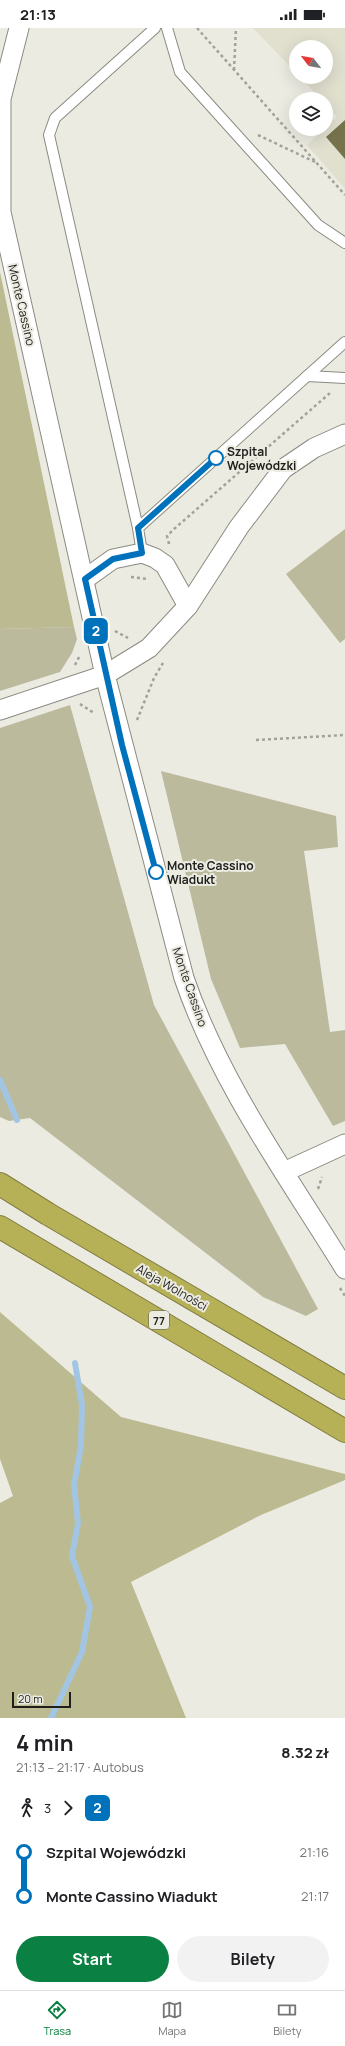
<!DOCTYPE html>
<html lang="pl">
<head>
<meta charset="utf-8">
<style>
  :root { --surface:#fff; --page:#f2f2f2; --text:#202124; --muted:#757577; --line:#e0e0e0; --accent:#0b8043 }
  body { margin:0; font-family:Manrope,sans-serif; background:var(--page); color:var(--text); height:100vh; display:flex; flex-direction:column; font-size:15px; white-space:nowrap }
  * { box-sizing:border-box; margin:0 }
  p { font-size:13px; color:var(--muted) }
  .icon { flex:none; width:22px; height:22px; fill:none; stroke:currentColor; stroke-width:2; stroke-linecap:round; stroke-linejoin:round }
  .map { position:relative; height:1690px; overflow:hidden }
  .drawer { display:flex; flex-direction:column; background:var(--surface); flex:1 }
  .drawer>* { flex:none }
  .badge { padding:0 8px; border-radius:6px; font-size:14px; line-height:26px }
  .needle { width:26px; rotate:301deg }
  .fabs { position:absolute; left:289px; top:12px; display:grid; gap:8px }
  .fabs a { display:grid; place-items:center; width:44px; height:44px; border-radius:50%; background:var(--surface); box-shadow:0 4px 16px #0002; font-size:20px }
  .scale { position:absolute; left:12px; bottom:10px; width:59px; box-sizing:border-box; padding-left:4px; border:2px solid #1e1e1b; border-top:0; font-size:11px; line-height:14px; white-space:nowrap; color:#1e1e1b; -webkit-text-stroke:3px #ecebe2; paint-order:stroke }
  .map>.badge { position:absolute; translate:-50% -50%; box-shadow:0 0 0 2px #fff }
  .legs { display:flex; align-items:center; gap:6px; height:44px; padding:0 16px; font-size:13px }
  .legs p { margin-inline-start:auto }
  .overview { display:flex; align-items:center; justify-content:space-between; height:68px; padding:0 16px }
  h1 { font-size:22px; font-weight:700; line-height:30px }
  .cta { display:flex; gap:8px; margin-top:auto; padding:8px 16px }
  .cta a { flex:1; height:46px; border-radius:24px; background:var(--accent); color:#fff; font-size:16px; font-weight:700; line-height:46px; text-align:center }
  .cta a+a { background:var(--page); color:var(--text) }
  ul { padding:0 16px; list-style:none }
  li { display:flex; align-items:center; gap:14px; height:44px; font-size:15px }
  li i { display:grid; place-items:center; width:6px; height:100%; margin:0 5px; background:currentColor }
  li i::after { content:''; width:10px; height:10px; margin:-5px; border:3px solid; border-radius:50%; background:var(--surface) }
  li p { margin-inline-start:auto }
  li:first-child i { background:linear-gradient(#0000 50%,currentColor 0) }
  li:last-child i { background:linear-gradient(currentColor 50%,#0000 0) }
  .status { display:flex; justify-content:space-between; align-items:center; height:28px; padding:0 20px; background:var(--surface); direction:ltr }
  .status svg { height:11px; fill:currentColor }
  .menu { display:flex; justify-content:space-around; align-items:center; height:56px; border-top:1px solid var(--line); background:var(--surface); font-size:11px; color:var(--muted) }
  .menu a { display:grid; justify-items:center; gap:2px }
  .menu .active { color:var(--accent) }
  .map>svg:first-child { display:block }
</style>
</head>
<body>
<div class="status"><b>21:13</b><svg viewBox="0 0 49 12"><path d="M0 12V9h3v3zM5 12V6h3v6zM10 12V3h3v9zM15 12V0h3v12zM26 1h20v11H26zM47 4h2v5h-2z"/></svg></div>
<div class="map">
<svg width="345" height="1690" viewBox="0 0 345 1690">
  <rect width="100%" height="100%" fill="#ecebe2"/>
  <polygon fill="#e1e0cf" points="253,0 345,0 345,161 307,117 337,89 326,77 326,71 321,71 300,49 326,49 326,19 296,19 296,45"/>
  <g fill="#bbba9d">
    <polygon points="345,501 345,611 340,615 286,546"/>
    <polygon points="74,599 77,611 72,625 60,644 0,663 0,601"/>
    <polygon points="70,677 154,977 318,1281 306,1288 263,1269 30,1090 9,1093 0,1089 0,700"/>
    <polygon points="161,743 336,788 338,819 304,823 330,1004 345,1002 345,1093 333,1098 285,1016 240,1020 211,951"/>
  </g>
  <g fill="#bcba90">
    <polygon points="0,244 74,599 0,601"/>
    <polygon points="0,1284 121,1389 345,1446 345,1452 261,1487 131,1554 186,1690 0,1690 0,1475 13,1468 0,1431"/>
  </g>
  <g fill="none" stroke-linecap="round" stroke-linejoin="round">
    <g stroke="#a3c5e4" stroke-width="6">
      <polyline points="0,1052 17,1092"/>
      <polyline points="51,1690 82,1624 90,1579 72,1528 78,1495 74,1457 81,1418 82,1377 75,1335"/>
    </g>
  </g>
  <polygon fill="#76734c" points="345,92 345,131 326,109"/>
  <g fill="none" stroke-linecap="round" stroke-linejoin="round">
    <defs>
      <g id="lane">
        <polyline points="167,0 180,44 318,197 345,215"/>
        <polyline points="307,348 345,350"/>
        <polyline points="138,500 49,107 55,90 155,0"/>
        <polyline points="142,525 138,500 345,314"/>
      </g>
      <g id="street">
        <path d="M19,0L1,71V184L105,647L184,950C220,1055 287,1147 345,1241"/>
        <polyline points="85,551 113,531 142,525 155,530 165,537 188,578"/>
        <polyline points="0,682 105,647 149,620 188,578 239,499 283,441 314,420 345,406"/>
        <polyline points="284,1144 345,1116"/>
      </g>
      <g id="highway">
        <polyline points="0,1156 48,1186 345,1360"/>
        <polyline points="0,1199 345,1403"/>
      </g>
    </defs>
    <use href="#lane" stroke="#8b8b82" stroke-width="12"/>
    <use href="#street" stroke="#8b8b82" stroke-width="21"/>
    <use href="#highway" stroke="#817d42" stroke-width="24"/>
    <g stroke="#a2a29b" stroke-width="2.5" stroke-dasharray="3 3" stroke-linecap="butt">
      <polyline points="197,0 345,167"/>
      <polyline points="234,42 236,0"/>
      <polyline points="258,107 315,134"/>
      <polyline points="169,516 167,508 174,501 330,365"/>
      <polyline points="131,549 148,551"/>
      <polyline points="115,603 128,610"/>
      <polyline points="75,637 80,627"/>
      <polyline points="80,676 94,685"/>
      <polyline points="137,692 154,650 163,635"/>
      <polyline points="256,712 345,707"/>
      <polyline points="318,1161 322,1149"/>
      <polyline points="340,1260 345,1268"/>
    </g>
    <use href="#lane" stroke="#fff" stroke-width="10"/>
    <use href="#street" stroke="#fff" stroke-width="19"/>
    <use href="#highway" stroke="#b6b057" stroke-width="22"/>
  </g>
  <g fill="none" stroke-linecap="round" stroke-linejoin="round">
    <defs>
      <polyline id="line-1" points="156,844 122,717 85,551 113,531 142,525 138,500 216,430"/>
    </defs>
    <use href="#line-1" stroke="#fff" stroke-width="9"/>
    <use href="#line-1" stroke="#0072bc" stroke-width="6"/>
  </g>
  <g fill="#fff" stroke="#0072bc" stroke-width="2">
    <circle cx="216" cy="430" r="7"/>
    <circle cx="156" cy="844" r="7"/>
  </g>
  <g text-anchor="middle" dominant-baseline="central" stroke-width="4" stroke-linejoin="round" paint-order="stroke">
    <rect fill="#ecebe2" stroke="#5c5c57" stroke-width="1" x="149" y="1283" width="20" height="18" rx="3"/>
    <g font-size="11" font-weight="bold" fill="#1e1e1b">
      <text x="159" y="1292">77</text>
    </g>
    <g font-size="12" fill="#1e1e1b" stroke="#ecebe2">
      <text transform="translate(22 277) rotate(77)">Monte Cassino</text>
      <text transform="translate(190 959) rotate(71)">Monte Cassino</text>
      <text transform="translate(172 1259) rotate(30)">Aleja Wolności</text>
    </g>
    <g font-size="12" font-weight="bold" fill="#1e1e1b" stroke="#ecebe2" text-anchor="start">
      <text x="227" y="423">Szpital<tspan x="227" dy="14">Wojewódzki</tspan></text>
      <text x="167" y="837">Monte Cassino<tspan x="167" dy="14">Wiadukt</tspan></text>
    </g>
  </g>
</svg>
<div class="fabs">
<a><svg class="needle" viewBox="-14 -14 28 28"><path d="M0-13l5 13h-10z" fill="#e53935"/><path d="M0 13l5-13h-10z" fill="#757577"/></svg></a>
<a><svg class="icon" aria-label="layers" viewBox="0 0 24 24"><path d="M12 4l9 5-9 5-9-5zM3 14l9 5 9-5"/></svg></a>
</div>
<div class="scale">20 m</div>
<b class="badge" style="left:96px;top:603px;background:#0072bc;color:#fff">2</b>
</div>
<section class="drawer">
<div class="overview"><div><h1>4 min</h1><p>21:13 – 21:17 · Autobus</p></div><b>8.32 zł</b></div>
<div class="legs"><svg class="icon" aria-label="walk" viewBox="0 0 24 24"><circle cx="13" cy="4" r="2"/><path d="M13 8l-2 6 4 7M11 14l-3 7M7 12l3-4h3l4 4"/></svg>3<svg class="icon" aria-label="forward" viewBox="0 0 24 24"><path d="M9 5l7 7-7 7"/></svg><b class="badge" style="background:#0072bc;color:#fff">2</b></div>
<ul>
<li><i style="color:#0072bc"></i><b>Szpital Wojewódzki</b><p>21:16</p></li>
<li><i style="color:#0072bc"></i><b>Monte Cassino Wiadukt</b><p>21:17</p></li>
</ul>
<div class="cta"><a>Start</a><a>Bilety</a></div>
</section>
<nav class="menu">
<a class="active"><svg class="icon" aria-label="directions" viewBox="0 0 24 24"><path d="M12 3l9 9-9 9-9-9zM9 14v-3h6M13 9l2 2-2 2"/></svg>Trasa</a>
<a><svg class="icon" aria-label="map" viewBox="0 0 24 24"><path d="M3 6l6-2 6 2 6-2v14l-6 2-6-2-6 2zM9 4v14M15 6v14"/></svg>Mapa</a>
<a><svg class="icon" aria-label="tickets" viewBox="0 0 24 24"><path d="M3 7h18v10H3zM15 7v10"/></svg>Bilety</a>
</nav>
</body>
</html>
